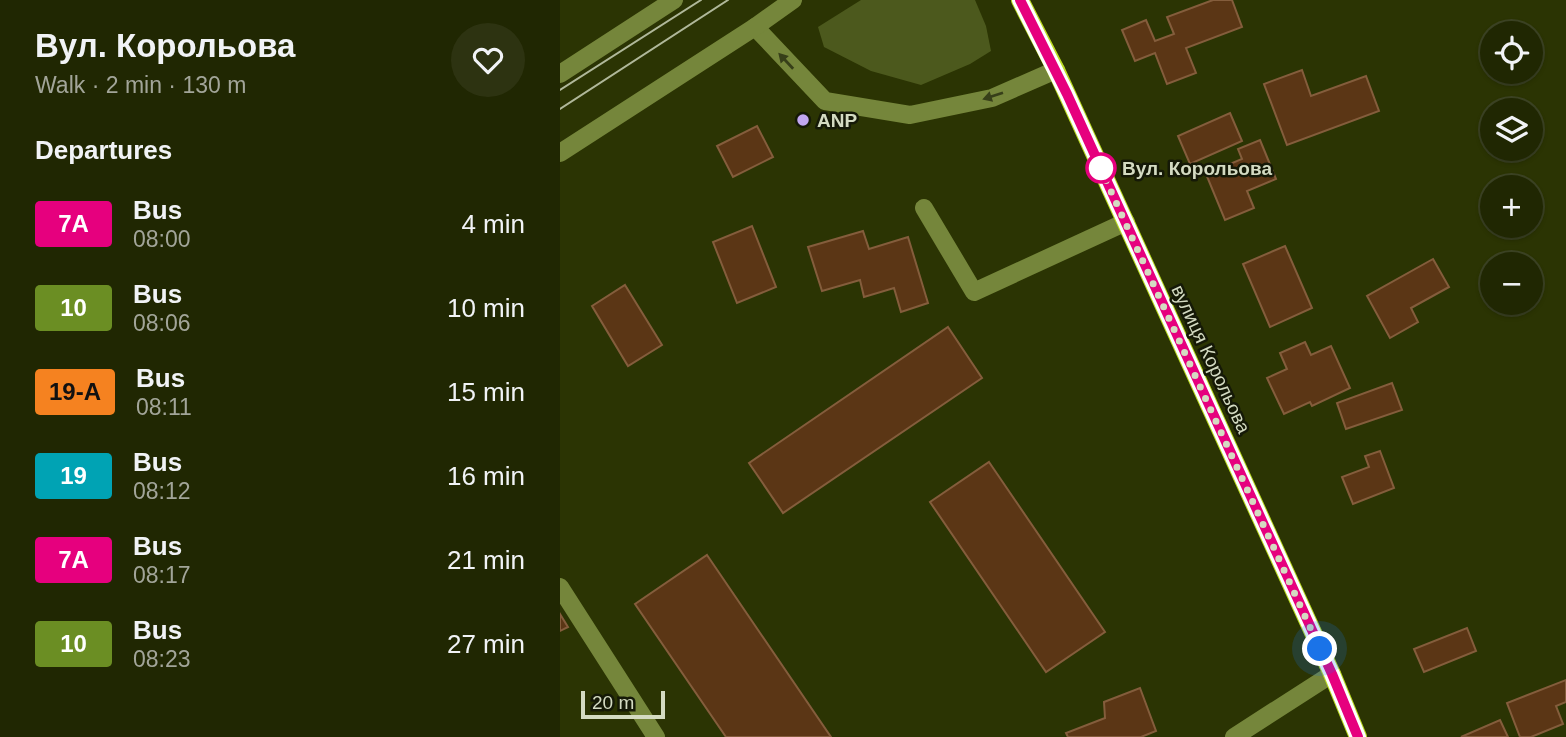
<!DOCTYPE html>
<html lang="en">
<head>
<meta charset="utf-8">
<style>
  :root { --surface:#202702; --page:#2d3311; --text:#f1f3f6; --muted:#a2a599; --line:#3d4424 }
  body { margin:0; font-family:Helvetica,sans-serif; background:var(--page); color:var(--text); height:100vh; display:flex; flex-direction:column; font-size:26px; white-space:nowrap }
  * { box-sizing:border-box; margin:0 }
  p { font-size:23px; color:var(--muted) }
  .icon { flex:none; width:38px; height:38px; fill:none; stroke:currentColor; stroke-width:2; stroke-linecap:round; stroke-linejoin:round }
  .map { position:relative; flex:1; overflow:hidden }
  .side { display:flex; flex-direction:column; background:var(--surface); width:560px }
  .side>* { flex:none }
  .badge { padding:0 14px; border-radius:5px; font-size:24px; line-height:46px }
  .tools { position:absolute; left:920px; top:21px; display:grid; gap:14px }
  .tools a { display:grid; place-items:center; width:63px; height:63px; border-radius:50%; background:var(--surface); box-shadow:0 2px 5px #0004,0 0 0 2px var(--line); font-size:35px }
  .scale { position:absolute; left:21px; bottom:18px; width:84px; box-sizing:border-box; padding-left:7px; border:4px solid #d4dbc2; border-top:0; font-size:19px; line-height:24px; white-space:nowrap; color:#d4dbc2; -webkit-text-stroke:5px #151907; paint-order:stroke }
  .you { position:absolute; width:35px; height:35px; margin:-18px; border:5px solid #fff; border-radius:50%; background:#1a73e8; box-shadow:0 0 0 10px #1a73e833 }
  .map>.badge { position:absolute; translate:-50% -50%; box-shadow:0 0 0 4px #fff }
  h2 { padding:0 35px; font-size:26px; line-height:63px }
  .round { display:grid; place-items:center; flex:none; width:74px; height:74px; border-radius:37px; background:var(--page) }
  .summary { display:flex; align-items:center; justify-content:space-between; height:119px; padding:0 35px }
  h1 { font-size:33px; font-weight:800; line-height:52px }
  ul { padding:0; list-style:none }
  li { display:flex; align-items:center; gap:21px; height:84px; padding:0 35px }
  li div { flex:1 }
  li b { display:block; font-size:26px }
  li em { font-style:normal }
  li .badge { min-width:77px; font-weight:700; text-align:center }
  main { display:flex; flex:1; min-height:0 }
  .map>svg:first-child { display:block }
</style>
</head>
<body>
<main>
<section class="side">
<div class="summary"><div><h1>Вул. Корольова</h1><p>Walk · 2 min · 130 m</p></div><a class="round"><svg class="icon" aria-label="heart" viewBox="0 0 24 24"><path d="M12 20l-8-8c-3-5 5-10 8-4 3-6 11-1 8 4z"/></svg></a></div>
<h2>Departures</h2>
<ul>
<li><span class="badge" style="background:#e6007e;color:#fff">7А</span><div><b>Bus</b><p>08:00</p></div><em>4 min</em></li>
<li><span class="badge" style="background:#6b8e23;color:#fff">10</span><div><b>Bus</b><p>08:06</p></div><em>10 min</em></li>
<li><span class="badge" style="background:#f58220;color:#111">19-А</span><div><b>Bus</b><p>08:11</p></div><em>15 min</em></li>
<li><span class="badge" style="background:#00a3b4;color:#fff">19</span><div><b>Bus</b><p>08:12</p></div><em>16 min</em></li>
<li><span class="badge" style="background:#e6007e;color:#fff">7А</span><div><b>Bus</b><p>08:17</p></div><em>21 min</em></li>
<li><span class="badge" style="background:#6b8e23;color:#fff">10</span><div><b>Bus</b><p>08:23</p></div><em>27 min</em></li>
</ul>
</section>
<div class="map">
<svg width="1006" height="737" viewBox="0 0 1006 737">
  <rect width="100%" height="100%" fill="#2b3403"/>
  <polygon fill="#4c591d" points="301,0 415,0 426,26 431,51 410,64 361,85 311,71 264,47 258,27"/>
  <g fill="#5b3615" stroke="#845d3c" stroke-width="2">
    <polygon points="653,0 672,0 682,27 626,48 636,73 607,84 595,53 575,61 562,30 586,20 595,41 614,34 607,17"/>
    <polygon points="742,70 751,96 806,76 819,111 727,145 704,84"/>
    <polygon points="670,113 682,141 630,164 618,136"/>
    <polygon points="197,126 213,157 173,177 157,146"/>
    <polygon points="700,140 716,179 687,191 694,208 665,220 646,174 682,159 678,149"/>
    <polygon points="192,226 216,287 177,303 153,242"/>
    <polygon points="303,231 309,249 348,237 368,303 341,312 334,288 304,297 300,280 262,291 248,247"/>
    <polygon points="725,246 752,308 710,327 683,264"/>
    <polygon points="873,259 889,287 851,308 858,322 830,338 807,296"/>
    <polygon points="65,285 102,345 68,366 32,306"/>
    <polygon points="388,327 422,378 223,513 189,463"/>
    <polygon points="745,342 751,355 771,346 790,388 752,406 750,402 724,414 707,378 727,369 720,353"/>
    <polygon points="832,383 842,410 786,429 777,403"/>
    <polygon points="820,451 834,488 793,504 782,477 809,467 805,456"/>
    <polygon points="429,462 545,632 486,672 370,502"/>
    <polygon points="147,555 271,737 166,737 75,604"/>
    <polygon points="0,614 8,627 0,631"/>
    <polygon points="907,628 916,651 864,672 854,649"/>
    <polygon points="1006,680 1006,702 996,706 1003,724 971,737 960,737 947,703"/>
    <polygon points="580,688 596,731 581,737 508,737 506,733 545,718 544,702"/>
    <polygon points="940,720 948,737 901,737"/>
  </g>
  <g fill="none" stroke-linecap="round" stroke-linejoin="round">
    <g stroke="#75863b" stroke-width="18">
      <polyline points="195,27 265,101 350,115 432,98 496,70"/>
      <polyline points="0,74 114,0"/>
      <polyline points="0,153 195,27 233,0"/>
      <polyline points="364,208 414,292 566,222"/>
      <polyline points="0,587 96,737"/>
      <polyline points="674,737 772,674"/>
    </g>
    <polyline stroke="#bbdc23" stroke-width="18" points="460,0 496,70 772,674 798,737"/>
    <g stroke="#b0b89a" stroke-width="2">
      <polyline points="0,90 141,0"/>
      <polyline points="0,109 168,0"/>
    </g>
  </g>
  <defs><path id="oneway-solid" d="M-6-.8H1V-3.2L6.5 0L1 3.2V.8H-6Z" transform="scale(1.75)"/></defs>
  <g fill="#373f19">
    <use href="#oneway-solid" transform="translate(226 61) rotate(-133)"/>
    <use href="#oneway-solid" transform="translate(433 96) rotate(162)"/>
  </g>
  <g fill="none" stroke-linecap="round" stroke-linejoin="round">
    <defs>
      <polyline id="line" points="460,0 507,94 772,674 798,737"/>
    </defs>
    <use href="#line" stroke="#fff" stroke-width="16"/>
    <use href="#line" stroke="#e6007e" stroke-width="10"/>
    <polyline stroke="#d4dbc2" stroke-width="7" stroke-dasharray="0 12.6" points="541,168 538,163 760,649"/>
  </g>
  <circle fill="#c2a7f2" stroke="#151907" stroke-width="2.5" cx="243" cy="120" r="7"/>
  <circle fill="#fff" stroke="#e6007e" stroke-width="3.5" cx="541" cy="168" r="14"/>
  <g text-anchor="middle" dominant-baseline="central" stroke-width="5" stroke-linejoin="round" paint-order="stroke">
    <g font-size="19" font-weight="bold" fill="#d4dbc2" stroke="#151907" text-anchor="start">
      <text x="257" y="120">ANP</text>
    </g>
    <g font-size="19" font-weight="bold" fill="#d4dbc2" stroke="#151907" text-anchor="start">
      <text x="562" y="168">Вул. Корольова</text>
    </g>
    <g font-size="19" fill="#d4dbc2" stroke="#151907">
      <text transform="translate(651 359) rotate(65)">вулиця Корольова</text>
    </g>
  </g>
</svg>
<div class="tools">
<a><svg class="icon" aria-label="locate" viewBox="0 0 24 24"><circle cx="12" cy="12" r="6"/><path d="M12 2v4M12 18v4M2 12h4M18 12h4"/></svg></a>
<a><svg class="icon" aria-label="layers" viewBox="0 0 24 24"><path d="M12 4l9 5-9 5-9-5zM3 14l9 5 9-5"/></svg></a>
<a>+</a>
<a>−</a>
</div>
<div class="scale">20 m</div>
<div class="you" style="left:760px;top:649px"></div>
</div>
</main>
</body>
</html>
